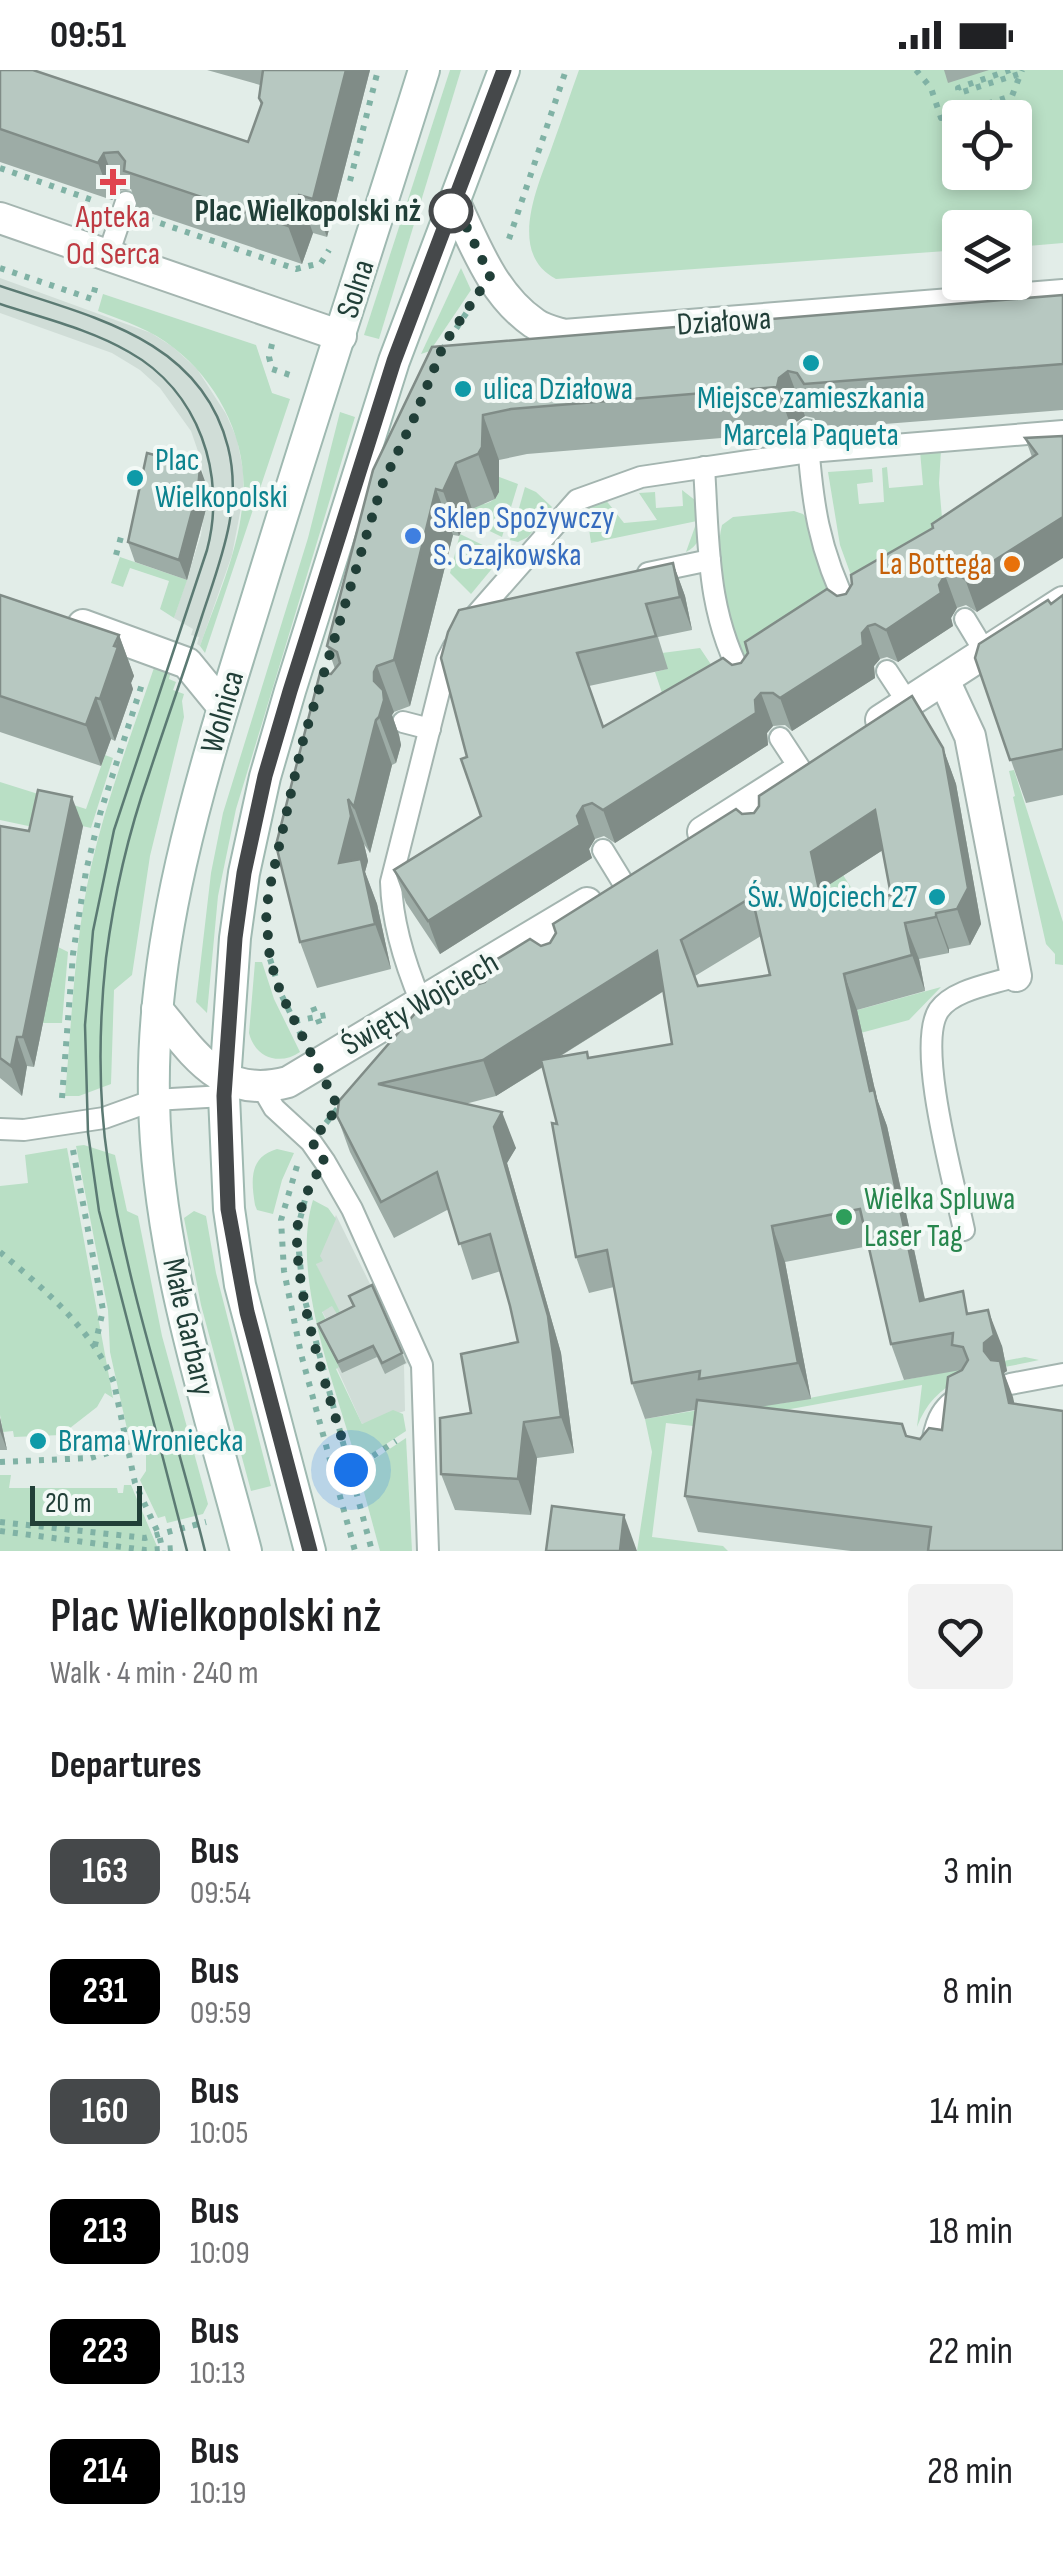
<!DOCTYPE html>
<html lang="en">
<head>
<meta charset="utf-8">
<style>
  :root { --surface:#fff; --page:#f2f2f2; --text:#202124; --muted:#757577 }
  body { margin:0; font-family:"Sofia Sans Condensed",sans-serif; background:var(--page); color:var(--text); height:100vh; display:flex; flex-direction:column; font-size:38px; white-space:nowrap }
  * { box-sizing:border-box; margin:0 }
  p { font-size:32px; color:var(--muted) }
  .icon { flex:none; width:55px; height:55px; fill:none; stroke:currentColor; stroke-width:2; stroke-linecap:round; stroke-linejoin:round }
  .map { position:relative; height:1481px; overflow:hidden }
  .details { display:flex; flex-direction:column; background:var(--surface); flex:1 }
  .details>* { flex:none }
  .badge { padding:0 20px; border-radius:15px; font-size:35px; line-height:65px }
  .controls { position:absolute; left:942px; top:30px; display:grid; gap:20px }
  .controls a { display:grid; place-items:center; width:90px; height:90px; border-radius:10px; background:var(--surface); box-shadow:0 5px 15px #0003; font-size:50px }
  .scale { position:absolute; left:30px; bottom:25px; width:112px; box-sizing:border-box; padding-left:10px; border:5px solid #213f38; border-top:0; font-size:28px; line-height:35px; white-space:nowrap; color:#213f38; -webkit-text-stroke:8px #f3f9f6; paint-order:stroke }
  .you { position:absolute; width:50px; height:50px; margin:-25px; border:8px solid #fff; border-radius:50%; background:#1a73e8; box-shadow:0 0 0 15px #1a73e833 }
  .map>.badge { position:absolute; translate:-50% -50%; box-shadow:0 0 0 5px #fff }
  h2 { padding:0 50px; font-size:38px; line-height:90px }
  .round { display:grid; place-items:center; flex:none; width:105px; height:105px; border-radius:10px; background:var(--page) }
  .summary { display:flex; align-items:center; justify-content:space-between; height:170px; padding:0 50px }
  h1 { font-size:48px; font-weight:600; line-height:75px }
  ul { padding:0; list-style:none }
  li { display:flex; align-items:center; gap:30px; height:120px; padding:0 50px }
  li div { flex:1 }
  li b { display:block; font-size:38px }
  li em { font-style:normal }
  li .badge { min-width:110px; font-weight:700; text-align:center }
  .status { display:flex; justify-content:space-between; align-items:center; height:70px; padding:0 50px; background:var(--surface); direction:ltr }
  .status svg { height:28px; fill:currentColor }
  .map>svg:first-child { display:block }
</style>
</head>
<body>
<div class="status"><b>09:51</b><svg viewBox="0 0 49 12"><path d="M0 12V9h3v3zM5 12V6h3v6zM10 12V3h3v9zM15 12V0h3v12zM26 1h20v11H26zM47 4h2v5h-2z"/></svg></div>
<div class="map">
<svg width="1063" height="1481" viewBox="0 0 1063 1481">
  <rect width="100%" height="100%" fill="#e2ede8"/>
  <g fill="#d0ddd7">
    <polygon points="0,208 151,263 173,277 197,299 226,344 237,369 243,400 243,427 232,485 200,576 197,574 199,567 191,565 193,559 174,548 201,465 206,427 201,390 191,361 160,318 140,300 112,283 0,243"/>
    <polygon points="336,1145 371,1216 389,1208 426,1284 404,1295 405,1341 362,1354 324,1269 331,1259 322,1241 332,1236 316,1194"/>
  </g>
  <g fill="#b9dfc5" fill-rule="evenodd">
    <polygon points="450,0 461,0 379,269 364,265"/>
    <path d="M579,0H1063V173L1015,177V158H960V180L556,209C505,182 540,112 553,74C562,49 570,25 579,0ZM960,48H1015V102H960Z"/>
    <polygon points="461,198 471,220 430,281 421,284"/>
    <path d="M103,224L256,275L272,323L290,329L205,583L200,576C217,528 240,478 243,427C248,371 218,312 174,278C152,260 124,251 98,241Z"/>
    <polygon points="340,342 355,347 236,739 218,826 207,943 196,932 211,803 223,743 308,468"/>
    <polygon points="941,380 939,413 944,471 852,508 840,475 828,402 872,399 873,412 857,414 859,434 884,432 882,398 887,397 889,418 923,415 920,381"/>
    <path d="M494,405L518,414L502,467L467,450L475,434C486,435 493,433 499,422Z"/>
    <polygon points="525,417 536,422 552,437 528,467 518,472 510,470"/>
    <path d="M682,420L700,434C700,453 706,472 686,482L697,451L591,473L586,438L605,429L624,453L657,450L639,423L655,422L656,438L683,436Z"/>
    <path d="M794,441L803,444L809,451L814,481L839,541L745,594C728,558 712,494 722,455L733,447Z"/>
    <polygon points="460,464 493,480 500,489 471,524 450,503"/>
    <polygon points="120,487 187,510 174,548 160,539 169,511 130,498 123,517 111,513"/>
    <polygon points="700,578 712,596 664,629 655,602 667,599 662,583"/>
    <path d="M156,592L171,602L169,609L176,612L173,620L184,624L182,631L184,647L150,786L132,905L114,920L111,1014L79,1026H65C72,950 74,872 91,797C107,727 133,660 156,592Z"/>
    <polygon points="105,685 113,688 91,758 69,753 33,757 0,750 0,712 86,739"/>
    <polygon points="1014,700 1063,852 1063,895 1055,894 1055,884 1046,874 1013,727 1015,726 1009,701"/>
    <polygon points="843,805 854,822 850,825 854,831 848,835 844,828 837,833 841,849 843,944 941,917 909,950 827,972 825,815"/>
    <polygon points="58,877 68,882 62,953 42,953"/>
    <path d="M255,892H262L274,929L300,982C280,996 255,988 249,963Z"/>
    <polygon points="84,1075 115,1085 127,1141 138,1146 162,1266 208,1434 203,1444 167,1453 165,1446 158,1448 140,1410 146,1401 146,1384 140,1371 127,1359 110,1282 108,1240 76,1076"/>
    <polygon points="67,1078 113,1328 105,1323 97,1337 61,1365 14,1367 13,1361 3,1362 0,1345 0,1116 28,1113 25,1085"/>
    <path d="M277,1079L294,1083L282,1110L273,1144L257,1140L255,1135C251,1110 249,1087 277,1079Z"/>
    <path d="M313,1130L328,1138L336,1149L320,1186L323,1191L316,1194L340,1242L337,1244L332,1236L322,1242L331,1260L339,1297L336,1299L362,1354L393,1340L403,1344L406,1361L357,1393C336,1318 290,1205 313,1130Z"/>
    <polygon points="194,1141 206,1146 216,1203 271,1416 251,1421 201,1235 184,1148"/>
    <path d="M1025,1287L1039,1290C988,1302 938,1301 917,1357L922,1315L758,1345L756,1363L666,1353L652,1467L723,1476L728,1481H637L652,1382L645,1349L776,1327L778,1334Z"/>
    <polygon points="406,1368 412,1481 380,1481 358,1400"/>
    <polygon points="0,1405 11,1405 9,1418 117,1418 118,1423 123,1423 124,1415 131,1415 159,1481 0,1481"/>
  </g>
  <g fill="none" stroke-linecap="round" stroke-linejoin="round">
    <defs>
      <g id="lane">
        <polyline points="108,185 126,132"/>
        <path d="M807,360C812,433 818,479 851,545"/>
        <path d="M704,397C709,475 706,545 746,614"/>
        <polyline points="648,503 710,490"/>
        <polyline points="965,549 985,582"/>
        <polyline points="468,554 577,430 641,407 809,382 1063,361"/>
        <polyline points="887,601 908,633"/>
        <polyline points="403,652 430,659"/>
        <polyline points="780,668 801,700"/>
        <polyline points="603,780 622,811"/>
        <path d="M421,932C405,894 392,854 391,812L447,590L453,578"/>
        <polyline points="263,1019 274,1038 311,1072 325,1092 352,1139 422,1295 428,1481"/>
        <polyline points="0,1059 24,1060 104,1048 154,1030 224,1026"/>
        <path d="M964,1160C955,1116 915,975 939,940C954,919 994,914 1016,906"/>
        <polyline points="1010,1314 1063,1304"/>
        <path d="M930,1385C934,1358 938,1335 966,1324"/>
      </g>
      <g id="street">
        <path d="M455,133C475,175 493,225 534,253C542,259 554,262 564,265L1063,225"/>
        <polyline points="0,148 341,266"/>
        <polyline points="83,555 187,593 223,637"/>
        <polyline points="944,610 970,666 1016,906"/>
        <polyline points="881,650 1063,532"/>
        <polyline points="703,762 791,706"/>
        <path d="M157,939C195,985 221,1030 288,1012L587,833"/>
      </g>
      <g id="secondary">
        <path d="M246,1481C207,1333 157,1185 154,1030C150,859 207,690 257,528C311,351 369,176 424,0"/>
        <polyline points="310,1481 240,1215 229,1139 224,1026 235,868 244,803 265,707 290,621 394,291 504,0"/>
      </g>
    </defs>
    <use href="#lane" stroke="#a4b5b0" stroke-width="24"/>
    <use href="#street" stroke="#a4b5b0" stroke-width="34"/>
    <use href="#secondary" stroke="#9fb9b1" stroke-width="34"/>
    <g stroke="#80b2a5" stroke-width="6" stroke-dasharray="5 8" stroke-linecap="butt">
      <polyline points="916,0 931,18 941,48 1012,26 1022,0"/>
      <polyline points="1010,0 958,18 959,23 1019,4"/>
      <polyline points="0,98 98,132"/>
      <polyline points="350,111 378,0"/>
      <polyline points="148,149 296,199 321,193 329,180"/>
      <polyline points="509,169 566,0"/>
      <polyline points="0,198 92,229 96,215"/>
      <polyline points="272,274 269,287 272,299 293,306"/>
      <polyline points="442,280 471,236"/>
      <polyline points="116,485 121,467 135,471"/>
      <polyline points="270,889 281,924 303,969"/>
      <polyline points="313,937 320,955"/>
      <polyline points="295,951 332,944"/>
      <polyline points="62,1028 73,884 86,801 100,744 143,611"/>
      <polyline points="326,1053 343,1032"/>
      <polyline points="73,1080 103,1240 94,1280"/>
      <polyline points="297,1096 281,1150 284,1201 301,1284 355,1481"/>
      <polyline points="308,1118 297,1161 303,1223 372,1481"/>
      <path d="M0,1182C43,1218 93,1260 114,1313L135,1413L159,1465L163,1481"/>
      <polyline points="0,1392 90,1388 126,1378"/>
      <polyline points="351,1400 396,1371"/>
      <polyline points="0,1452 145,1468 206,1452"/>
      <polyline points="0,1461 145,1480 177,1478"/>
    </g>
    <use href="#lane" stroke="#fff" stroke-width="20"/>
    <use href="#street" stroke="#fff" stroke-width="30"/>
    <use href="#secondary" stroke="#fff" stroke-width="30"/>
    <g stroke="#5b7a73" stroke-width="2.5">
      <path d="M0,216C92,247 201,269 228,377C243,436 220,491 202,546C185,599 166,652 149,704C128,764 114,825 106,888C99,954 98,1026 108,1092C128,1224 173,1351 205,1481"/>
      <path d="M0,234C42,248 90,259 129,282C199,321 227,405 207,480L114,760L93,861L85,955L88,1063L99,1141L187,1481"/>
    </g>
  </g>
  <g fill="#9daca6" fill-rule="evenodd">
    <polygon points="0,0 248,72 261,35 259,28 260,15 207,0 370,0 327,167 313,163 302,194 138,139 131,119 118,121 112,130 0,92"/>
    <polygon points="944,0 989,0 948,13"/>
    <polygon points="1063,225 1063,340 821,359 814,348 805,346 795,353 793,362 527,384 499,390 499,422 495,429 472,439 459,466 453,465 410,636 394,642 392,645 399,665 401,675 396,693 392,695 370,783 364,774 368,791 365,802 377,834 391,899 317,918 300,872 331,604 335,599 327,576 432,277"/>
    <polygon points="1063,366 977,542 966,535 957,538 951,548 953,556 898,592 887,587 880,589 874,596 875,608 792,661 785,655 773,656 767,663 768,675 615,773 604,766 595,769 589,779 592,788 440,884 406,833 394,800 481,746 467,687 673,493 685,526 692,560 658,567 668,599 589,616 604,657 732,595 741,593 837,526 846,524 933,458 1032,387 1025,368"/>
    <polygon points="207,417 206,439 187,510 135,492 128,472"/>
    <polygon points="0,525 119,565 134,606 131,613 133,619 115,671 111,669 101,696 0,662"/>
    <polygon points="1063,525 1063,725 1026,733 975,588"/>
    <path d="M943,678L956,714L981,854L970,875L949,879V883L919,889L925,921L857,940L877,1029L887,1056L925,1229L971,1243L1002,1276L1007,1301L1004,1303L1063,1481H851L698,1462L685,1426L695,1340L645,1349L632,1313L614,1217L589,1223L576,1187L557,1054L543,997L496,1026L465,1034L516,1078L507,1093L561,1283L574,1383L537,1388L531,1445L455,1440L441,1404L471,1343L518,1272L501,1201L472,1210L449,1139L394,1168L350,1082L337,1046L476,915L485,912L541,876L550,873L742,744L754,743ZM883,780L891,825L828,837L824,818ZM761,866L770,905L698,916L695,906ZM664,921L672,974L589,988L559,987ZM869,1176L891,1274L904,1310L961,1300L942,1360L920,1369L759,1337L811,1329L785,1192Z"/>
    <polygon points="0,756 29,761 83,756 34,997 27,996 22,1026 0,1008"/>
    <polygon points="349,1226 402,1283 406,1293 385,1304 377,1287 342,1303 318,1254 353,1237"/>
    <polygon points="0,1348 7,1380 0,1380"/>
  </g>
  <g fill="#808c87">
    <polygon points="346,0 370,0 327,167 313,129"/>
    <polygon points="104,83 118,121 112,130 98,93"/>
    <polygon points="299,125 313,163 302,194 288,156"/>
    <polygon points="788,301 805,346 795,353 793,362 777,317 779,308"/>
    <polygon points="483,345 499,390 499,422 495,429 478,384"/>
    <polygon points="456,393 472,439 459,466 443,421"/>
    <polygon points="200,397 207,417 206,439 187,510 179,490"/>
    <polygon points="436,419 453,465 410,636 394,590"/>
    <polygon points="1063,447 1063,488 977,542 965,509"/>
    <polygon points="673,493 685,526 692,560 680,527"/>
    <polygon points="945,505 957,538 951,548 953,556 898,592 886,560 939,515"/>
    <polygon points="868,556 880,589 874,596 875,608 792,661 780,628 862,563"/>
    <polygon points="119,565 134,606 131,613 133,619 115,671 100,629"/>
    <polygon points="377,596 394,642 392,645 399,665 401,675 396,693 379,647 374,611 374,602"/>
    <polygon points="761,623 773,656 767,663 768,675 615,773 603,740 755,630"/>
    <polygon points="96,628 111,669 101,696 86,655"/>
    <polygon points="376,650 392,695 370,783 354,737"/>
    <polygon points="943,678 956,714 981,854 970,875 957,839"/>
    <polygon points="72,727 83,756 34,997 23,967"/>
    <polygon points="348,729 364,774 368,791 365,802 377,834 391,899 375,854 339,793"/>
    <polygon points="583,736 595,769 589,779 592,788 440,884 428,851 577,746"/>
    <polygon points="875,740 889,776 824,818 836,874 823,838 811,782"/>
    <polygon points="936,843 949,879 949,883 936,847"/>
    <polygon points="905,853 919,889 925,921 912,885"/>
    <polygon points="657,881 670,917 496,1026 483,990"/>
    <polygon points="844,904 857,940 877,1029 887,1056 933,1267 920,1231"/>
    <polygon points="17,967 27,996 22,1026 11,996"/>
    <polygon points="502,1042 516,1078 507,1093 561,1283 574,1383 561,1347 494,1057"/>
    <polygon points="772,1156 785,1192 811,1329 798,1293"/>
    <polygon points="988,1240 1002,1276 1007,1301 1004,1303 1013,1327 1022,1369 984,1281"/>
    <polygon points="0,1348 7,1380 0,1361"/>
    <polygon points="524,1352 537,1388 531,1445 518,1409"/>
    <polygon points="624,1445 637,1481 620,1481"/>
  </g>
  <g fill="#b7c8c1" stroke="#808c87" stroke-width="2.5" fill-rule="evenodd">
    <polygon points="0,0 33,0 248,72 262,33 259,28 263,0 346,0 313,129 299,125 288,156 124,101 125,91 118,82 104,83 98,93 0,59"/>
    <polygon points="1063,225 1063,294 804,314 797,303 788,301 779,308 777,317 511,339 483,345 482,377 478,384 456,393 443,421 436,419 394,590 377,596 374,602 374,611 383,620 384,630 379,647 376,650 354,737 348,729 351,746 339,793 361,789 375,854 300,872 276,775 320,603 331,604 340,593 337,582 327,576 373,400 432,277"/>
    <polygon points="1063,366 1063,447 965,509 954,502 945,505 939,515 941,523 886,560 875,554 868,556 862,563 863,575 780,628 773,623 761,623 755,630 756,643 603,740 592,733 583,736 577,746 580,755 428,851 394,800 481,746 461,689 467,687 441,588 448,562 459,540 673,493 680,527 646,534 656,566 577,583 603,657 723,588 732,595 741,593 748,583 745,572 827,519 837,526 846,524 852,514 851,505 933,458 932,454 1037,384 1025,368"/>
    <polygon points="147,383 200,397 198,419 179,490 128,472"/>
    <polygon points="0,525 119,565 114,576 118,577 100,629 96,628 86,655 0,626"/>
    <polygon points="1063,525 1063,679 1010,690 975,588 979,574 1048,530 1051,534"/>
    <path d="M912,626L943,678L968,818L957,839L936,843V847L905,853L912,885L844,904L870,1021L874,1020L920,1231L963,1221L967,1244L988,1240L994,1265L984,1273V1281L991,1290L1000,1291L1009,1333L1063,1341V1481H928L931,1457L685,1426L697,1330L902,1354L906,1366L920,1369L929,1358L942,1360L948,1307L962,1300L968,1290L963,1277L952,1275L953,1263L891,1274L860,1139L772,1156L798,1293L699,1309L700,1301L632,1313L607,1180L576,1187L552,1053L557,1054L541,990L587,982L588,988L672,974L657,881L483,990L378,1014L502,1042L494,1057L548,1246L561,1347L524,1352L518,1409L441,1404L440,1348L471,1343L461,1284L518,1272L510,1236L490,1164L459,1174L437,1102L381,1132L337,1046L339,1031L424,933L465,908L476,915L485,912L490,902L489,894L530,869L541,876L550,873L556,863L553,854L736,739L742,744L754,743L759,736V726ZM875,740L891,825L823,838L811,782ZM752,827L770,905L698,916L681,870Z"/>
    <polygon points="38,720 72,727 23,967 17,967 11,996 0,988 0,756 29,761"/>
    <polygon points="372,1215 402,1283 382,1293 373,1276 338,1292 318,1254 354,1236 349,1226"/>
    <polygon points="552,1436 624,1445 620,1481 546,1481"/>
  </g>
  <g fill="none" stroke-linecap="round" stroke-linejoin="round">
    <defs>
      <polyline id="line" points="310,1481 247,1242 228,1139 224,1026 235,868 244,803 265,706 290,621 394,291 504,0"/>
    </defs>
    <use href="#line" stroke="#fff" stroke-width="22"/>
    <use href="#line" stroke="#45484a" stroke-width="15"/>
    <path stroke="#213f38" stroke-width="10" stroke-dasharray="0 18" d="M351,1400C332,1331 296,1234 297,1164C298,1138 310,1112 325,1092L312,1072L338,1037L281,924L270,890L266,844L269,821L302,674L382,415L415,346L444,274L490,206L455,133L451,141"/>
  </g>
  <path fill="#e0444e" stroke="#f3f9f6" stroke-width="4" d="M108 97h10v10h10v10h-10v10h-10v-10h-10v-10h10z"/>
  <circle fill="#fff" stroke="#45484a" stroke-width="5" cx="451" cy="141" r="20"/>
  <g fill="#0f9aa8" stroke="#f3f9f6" stroke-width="4">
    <circle cx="811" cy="293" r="10"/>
    <circle cx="463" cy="319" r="10"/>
    <circle cx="135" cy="408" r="10"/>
    <circle cx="937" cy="827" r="10"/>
    <circle cx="38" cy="1371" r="10"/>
  </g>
  <circle fill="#3f7fe0" stroke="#f3f9f6" stroke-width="4" cx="413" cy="466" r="10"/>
  <circle fill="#e8710a" stroke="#f3f9f6" stroke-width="4" cx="1012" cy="494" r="10"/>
  <circle fill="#2e9e5b" stroke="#f3f9f6" stroke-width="4" cx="844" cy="1147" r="10"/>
  <g text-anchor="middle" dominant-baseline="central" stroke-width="8" stroke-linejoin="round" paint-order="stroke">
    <g font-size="32" font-weight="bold" fill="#213f38" stroke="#f3f9f6" text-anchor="end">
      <text x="421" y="141">Plac Wielkopolski nż</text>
    </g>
    <g font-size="32" fill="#be3a42" stroke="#f3f9f6">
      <text x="113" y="147">Apteka<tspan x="113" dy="37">Od Serca</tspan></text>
    </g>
    <g font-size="32" fill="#213f38" stroke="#f3f9f6">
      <text transform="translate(356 219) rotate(-72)">Solna</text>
      <text transform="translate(724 252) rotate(-4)">Działowa</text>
      <text transform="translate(223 642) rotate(-74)">Wolnica</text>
      <text transform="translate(420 934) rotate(-30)">Święty Wojciech</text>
      <text transform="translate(188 1257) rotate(77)">Małe Garbary</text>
    </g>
    <g font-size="32" fill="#0d838f" stroke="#f3f9f6" text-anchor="start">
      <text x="483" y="319">ulica Działowa</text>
      <text x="811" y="328" text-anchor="middle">Miejsce zamieszkania<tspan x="811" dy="37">Marcela Paqueta</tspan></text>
      <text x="155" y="390">Plac<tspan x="155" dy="37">Wielkopolski</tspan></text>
      <text x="917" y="827" text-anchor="end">Św. Wojciech 27</text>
      <text x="58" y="1371">Brama Wroniecka</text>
    </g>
    <g font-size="32" fill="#366cbe" stroke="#f3f9f6" text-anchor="start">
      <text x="433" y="448">Sklep Spożywczy<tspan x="433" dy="37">S. Czajkowska</tspan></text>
    </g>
    <g font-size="32" fill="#c56008" stroke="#f3f9f6" text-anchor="end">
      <text x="992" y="494">La Bottega</text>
    </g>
    <g font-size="32" fill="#27864d" stroke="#f3f9f6" text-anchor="start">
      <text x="864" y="1129">Wielka Spluwa<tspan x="864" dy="37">Laser Tag</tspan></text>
    </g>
  </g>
</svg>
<div class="controls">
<a><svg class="icon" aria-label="locate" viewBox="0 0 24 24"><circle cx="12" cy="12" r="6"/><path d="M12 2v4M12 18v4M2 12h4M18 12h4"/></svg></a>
<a><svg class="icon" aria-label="layers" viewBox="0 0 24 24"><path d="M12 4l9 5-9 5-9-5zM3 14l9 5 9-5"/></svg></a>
</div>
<div class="scale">20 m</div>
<div class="you" style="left:351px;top:1400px"></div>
</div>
<section class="details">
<div class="summary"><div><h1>Plac Wielkopolski nż</h1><p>Walk · 4 min · 240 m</p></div><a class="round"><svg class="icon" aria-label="heart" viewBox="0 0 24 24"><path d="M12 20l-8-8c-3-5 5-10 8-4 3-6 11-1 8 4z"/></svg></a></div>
<h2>Departures</h2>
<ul>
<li><span class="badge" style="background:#45484a;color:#fff">163</span><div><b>Bus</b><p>09:54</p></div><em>3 min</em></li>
<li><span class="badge" style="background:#000;color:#fff">231</span><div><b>Bus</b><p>09:59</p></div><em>8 min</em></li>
<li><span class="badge" style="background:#45484a;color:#fff">160</span><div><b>Bus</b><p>10:05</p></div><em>14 min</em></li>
<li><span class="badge" style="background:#000;color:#fff">213</span><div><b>Bus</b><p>10:09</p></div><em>18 min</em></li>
<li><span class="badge" style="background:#000;color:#fff">223</span><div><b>Bus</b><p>10:13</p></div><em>22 min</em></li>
<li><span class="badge" style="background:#000;color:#fff">214</span><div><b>Bus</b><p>10:19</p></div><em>28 min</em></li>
</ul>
</section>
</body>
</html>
